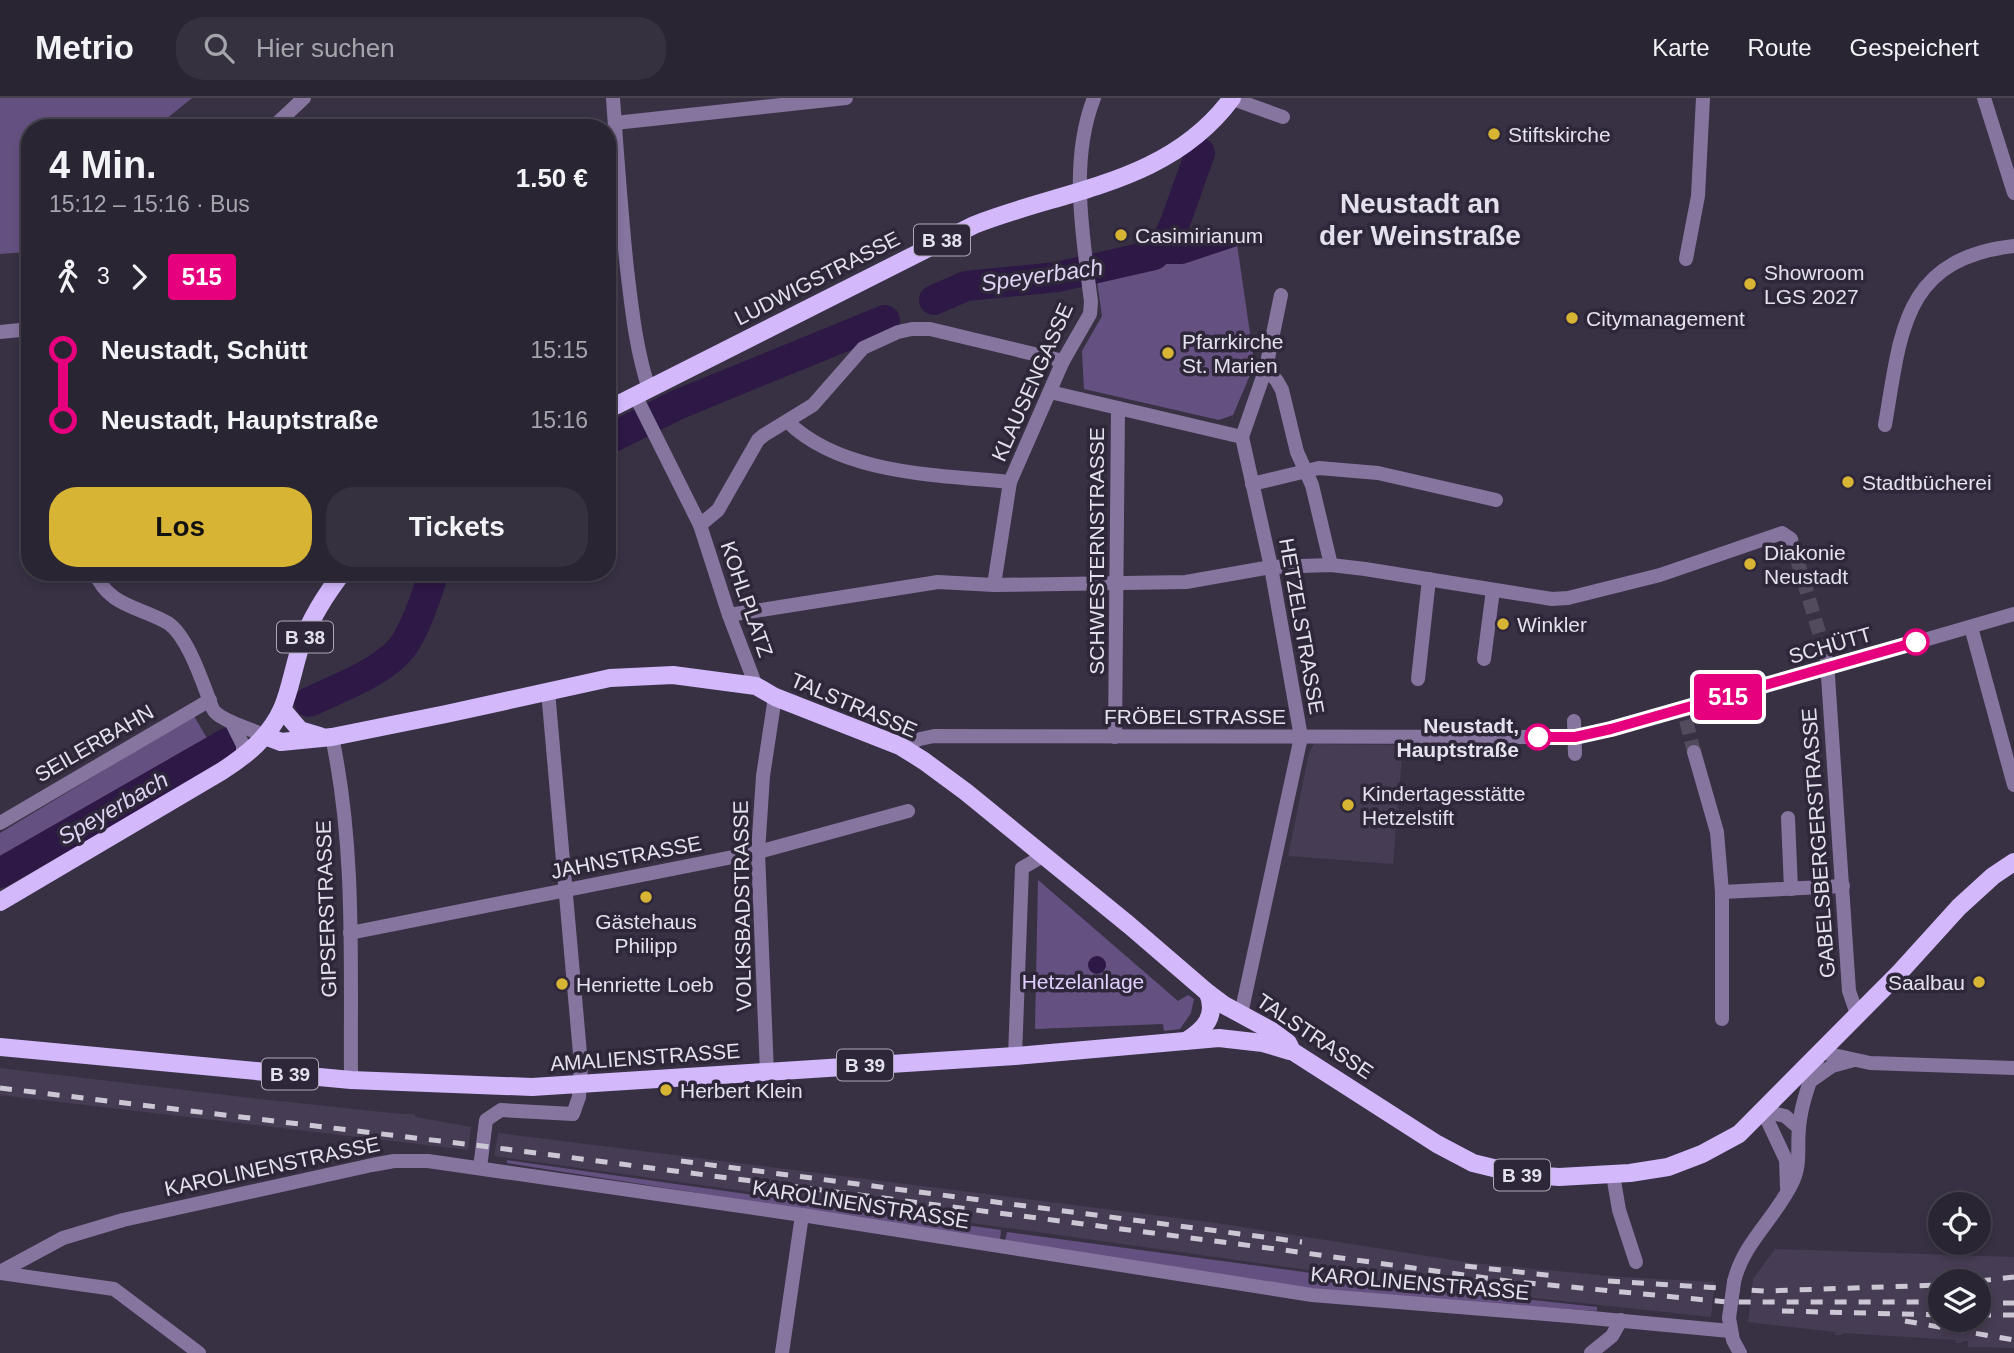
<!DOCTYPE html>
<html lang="de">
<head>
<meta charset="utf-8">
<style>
  :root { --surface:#2a2533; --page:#36313f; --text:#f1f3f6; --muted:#a5a5ac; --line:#46424e; --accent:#d8b434 }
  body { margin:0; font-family:Helvetica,sans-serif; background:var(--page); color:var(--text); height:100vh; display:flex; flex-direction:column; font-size:26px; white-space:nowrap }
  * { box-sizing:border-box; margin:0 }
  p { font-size:23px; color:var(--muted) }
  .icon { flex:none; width:38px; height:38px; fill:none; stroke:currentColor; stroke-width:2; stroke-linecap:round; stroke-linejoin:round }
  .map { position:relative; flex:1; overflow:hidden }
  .details { position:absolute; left:21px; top:21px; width:595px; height:462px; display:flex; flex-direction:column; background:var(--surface); border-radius:28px; box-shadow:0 4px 10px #0003,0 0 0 2px var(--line) }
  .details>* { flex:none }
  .badge { padding:0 14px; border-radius:5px; font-size:24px; line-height:46px }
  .buttons { position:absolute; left:1928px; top:1094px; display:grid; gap:14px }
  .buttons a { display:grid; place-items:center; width:63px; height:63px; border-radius:50%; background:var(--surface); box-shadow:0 4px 10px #0003,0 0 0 2px var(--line); font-size:35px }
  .map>.badge { position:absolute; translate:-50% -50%; box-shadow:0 0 0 4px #fff }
  .legs { display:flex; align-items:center; gap:10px; height:77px; padding:0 28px; font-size:23px }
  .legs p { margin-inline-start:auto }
  .overview { display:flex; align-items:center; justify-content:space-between; height:119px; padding:0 28px }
  h1 { font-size:38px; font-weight:700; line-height:52px }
  .button { display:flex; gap:14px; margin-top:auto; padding:14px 28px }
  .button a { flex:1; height:80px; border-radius:28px; background:var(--accent); color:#111; font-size:28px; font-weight:700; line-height:80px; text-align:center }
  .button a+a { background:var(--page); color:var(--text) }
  ul { padding:0 28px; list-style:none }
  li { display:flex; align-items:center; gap:24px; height:70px; font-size:26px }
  li i { display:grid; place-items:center; width:10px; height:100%; margin:0 9px; background:currentColor }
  li i::after { content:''; width:18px; height:18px; margin:-9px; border:5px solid; border-radius:50%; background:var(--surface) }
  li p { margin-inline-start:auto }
  li:first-child i { background:linear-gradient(#0000 50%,currentColor 0) }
  li:last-child i { background:linear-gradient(currentColor 50%,#0000 0) }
  header { display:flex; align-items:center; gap:42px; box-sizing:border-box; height:98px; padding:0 35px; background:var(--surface); border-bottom:2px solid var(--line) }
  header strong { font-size:33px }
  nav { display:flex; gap:38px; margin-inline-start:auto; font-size:24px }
  .search { width:490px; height:63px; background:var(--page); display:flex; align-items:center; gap:18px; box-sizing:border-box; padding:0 24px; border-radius:28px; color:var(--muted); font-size:26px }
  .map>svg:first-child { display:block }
</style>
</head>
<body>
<header>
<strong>Metrio</strong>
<div class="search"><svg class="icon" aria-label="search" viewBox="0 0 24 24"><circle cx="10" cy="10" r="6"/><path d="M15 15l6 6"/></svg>Hier suchen</div>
<nav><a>Karte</a><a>Route</a><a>Gespeichert</a></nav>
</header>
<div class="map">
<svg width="2014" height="1255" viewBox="0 0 2014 1255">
  <rect width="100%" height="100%" fill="#383144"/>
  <g fill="#463c53" fill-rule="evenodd">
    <polygon points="607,197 610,199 617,284 607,289"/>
    <polygon points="1314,646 1403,647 1393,766 1288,758 1309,655"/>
    <polygon points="0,970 261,1001 401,1016 414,1016 416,1019 471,1029 468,1052 0,997"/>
    <polygon points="498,1035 1217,1125 1472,1165 1621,1179 1715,1184 1711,1219 1408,1186 494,1058"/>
    <path d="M1775,1151L2014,1159V1250L1968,1249V1243H1962L1961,1245H1956L1955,1242L1843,1235L1842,1237H1835V1234L1748,1224L1753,1181ZM1941,1183H1979V1222H1941Z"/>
  </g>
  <g fill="#655181">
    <polygon points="0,0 192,0 155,30 30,30 30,125 19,133 25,154 0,156"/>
    <polygon points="1237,146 1254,263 1253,270 1233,317 1219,322 1084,291 1082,253 1102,218 1096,176 1154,161 1190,162"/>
    <polygon points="194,618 211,647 0,768 0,735"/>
    <polygon points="1038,782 1178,903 1188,897 1194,901 1191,915 1180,931 1164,933 1163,926 1035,931"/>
    <polygon points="507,1062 1001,1132 1000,1142 507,1065"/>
    <polygon points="1007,1134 1408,1188 1597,1209 1597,1213 1401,1199 1311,1190 1005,1143"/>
  </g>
  <circle fill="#2d1846" cx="1097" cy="867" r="9"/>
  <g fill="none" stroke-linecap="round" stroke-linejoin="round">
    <polyline stroke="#2d1846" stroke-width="18" points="1154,157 1182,157 1233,140"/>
    <g stroke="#2d1846" stroke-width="30">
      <polyline points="934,202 966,188 1057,179 1154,157 1167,143 1175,125 1200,55"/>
      <polyline points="607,342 679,306 885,222"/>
      <path d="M309,604C339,590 376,577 399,553C414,537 427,496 434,474"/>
      <polyline points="0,775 227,645"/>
    </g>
    <g stroke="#524b5d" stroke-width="14" stroke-dasharray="14 7" stroke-linecap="butt">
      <polyline points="1791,441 1827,561"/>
      <polyline points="1686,622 1694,654"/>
    </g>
    <g stroke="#86759f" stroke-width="14">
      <path d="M613,0C617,57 621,114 627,171C632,212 636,252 649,291"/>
      <polyline points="1230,0 1283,19"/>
      <polyline points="1984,0 2014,95"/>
      <polyline points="615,25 846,0"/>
      <polyline points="272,30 304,0"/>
      <polyline points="1686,161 1698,98 1703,0"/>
      <polyline points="23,232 30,247"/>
      <polyline points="0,234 30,231"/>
      <polyline points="1266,270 1277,283 1282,292 1297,354 1312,387 1331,467"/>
      <polyline points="1050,294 1242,339 1271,469 1301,639 1241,916"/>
      <polyline points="636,299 700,427 729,517 756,588"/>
      <path d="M788,324C842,377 940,377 1010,384"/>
      <path d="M1885,327C1901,234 1902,161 2014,148"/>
      <polyline points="1242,339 1266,270 1281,197"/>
      <polyline points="1252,386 1319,370 1378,375 1496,402"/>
      <polyline points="700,427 718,412 758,342 764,337 813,307 863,250 898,234 912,231 930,231 1063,263"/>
      <path d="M95,474C107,508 141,509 168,525C187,538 201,580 209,601C211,606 212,612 216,615C227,625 250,630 265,638"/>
      <path d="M994,487L1010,384L1063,263L1090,216L1091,204C1083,138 1069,64 1094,0"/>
      <polyline points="729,517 938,484 994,487 1186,484 1271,469 1331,467 1365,471 1552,501 1568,500 1660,477 1782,435 1791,441"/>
      <polyline points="1971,529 2014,687"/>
      <polyline points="1484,561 1493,492"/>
      <polyline points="1827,563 1849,893 1857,916"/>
      <polyline points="1418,581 1429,481"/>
      <polyline points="1574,623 1575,656"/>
      <polyline points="232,625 243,647 243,660"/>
      <path d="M332,639C356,751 350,868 351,982"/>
      <polyline points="1115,639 1118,310"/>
      <polyline points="900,648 920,641 934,638 1575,639 1683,612 2014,516"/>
      <polyline points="1694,654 1717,734 1722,794 1722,921"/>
      <polyline points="1788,720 1791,791"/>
      <polyline points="0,725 210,602"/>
      <polyline points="1722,794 1843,788"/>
      <polyline points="350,835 758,754 908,713"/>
      <polyline points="1820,954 1870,965 2014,970"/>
      <polyline points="1015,958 1022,770 1043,758"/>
      <polyline points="767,975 758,754 763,678 775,599"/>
      <polyline points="480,1070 486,1022 501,1012 573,1016 579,999 581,967 548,593"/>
      <polyline points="1613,1077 1619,1112 1636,1164"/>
      <polyline points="0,1174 63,1140 123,1122 372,1067 394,1063 428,1063 802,1117 1312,1197 1581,1219 1730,1233"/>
      <polyline points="0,1175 114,1191 199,1255"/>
      <polyline points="782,1255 802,1117"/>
      <polyline points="1591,1255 1612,1238 1621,1222"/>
    </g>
    <g stroke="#86759f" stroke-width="14">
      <polyline points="1812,982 1832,968 1854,962"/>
      <polyline points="1763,1013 1786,1062 1787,1090"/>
      <polyline points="1763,1013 1785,1018 1799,1030"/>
      <path d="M1734,1184C1743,1144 1777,1119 1793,1083C1801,1066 1797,1048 1799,1030C1801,1005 1811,981 1819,957"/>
      <polyline points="1729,1220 1733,1242 1740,1255"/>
    </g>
    <g stroke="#d3b8fc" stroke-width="18">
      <path d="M607,312L974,127C1065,91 1169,86 1232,0"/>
      <polyline points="282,611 300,632 320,638"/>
      <polyline points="265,638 281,644 332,639 446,616 610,580 673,577 756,588 775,599 900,648 924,663 966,694 1129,827 1208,895 1224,907 1272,933 1288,945 1292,953 1437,1046 1473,1065 1518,1076 1559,1079 1630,1075 1668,1069 1702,1056 1739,1036 1900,874 1959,809 1993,778 2014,764"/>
      <path d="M0,804L222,673C247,657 269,639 282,611C291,590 294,566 302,544C312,518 326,496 343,474"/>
      <path d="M1186,943C1205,931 1217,918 1208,895"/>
      <polyline points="0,949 351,982 532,989 1015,958 1219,940 1263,945 1290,953"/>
    </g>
    <g stroke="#ccc7d4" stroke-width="5" stroke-dasharray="12 12" stroke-linecap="butt">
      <polyline points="0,990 482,1048 1276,1151 1508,1183 1727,1204 1941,1204"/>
      <polyline points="681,1063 1302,1144"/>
      <polyline points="1465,1168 1555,1178"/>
      <polyline points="1608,1183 1765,1193 1941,1187"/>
      <polyline points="1979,1183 2014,1179"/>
      <polyline points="1979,1205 2014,1205"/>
      <polyline points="1782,1213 1941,1217"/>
      <polyline points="1979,1217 2014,1217"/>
      <polyline points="1905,1223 2014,1242"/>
    </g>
    <polyline stroke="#86759f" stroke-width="14" points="1729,1220 1734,1184"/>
  </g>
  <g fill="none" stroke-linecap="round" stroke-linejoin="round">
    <defs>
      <polyline id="line-1" points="1538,639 1575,639 1611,631 1916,544"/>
    </defs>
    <use href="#line-1" stroke="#fff" stroke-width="16"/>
    <use href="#line-1" stroke="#e6007e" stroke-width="10"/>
  </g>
  <g fill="#d8b434" stroke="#2e2739" stroke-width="2.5">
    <circle cx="1494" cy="36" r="7"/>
    <circle cx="1121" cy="137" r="7"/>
    <circle cx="1750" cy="186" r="7"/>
    <circle cx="1572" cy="220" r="7"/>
    <circle cx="1168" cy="255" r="7"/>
    <circle cx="1848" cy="384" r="7"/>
    <circle cx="1750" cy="466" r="7"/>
    <circle cx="1503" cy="526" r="7"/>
    <circle cx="1348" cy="707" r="7"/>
    <circle cx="646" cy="799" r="7"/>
    <circle cx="1979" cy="884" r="7"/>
    <circle cx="562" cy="886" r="7"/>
    <circle cx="666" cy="992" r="7"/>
  </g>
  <g fill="#fff" stroke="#e6007e" stroke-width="3.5">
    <circle cx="1916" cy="544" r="12"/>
    <circle cx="1538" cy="639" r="12"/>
  </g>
  <g text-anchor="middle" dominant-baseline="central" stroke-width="7" stroke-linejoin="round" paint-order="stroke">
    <g fill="#2e2739" stroke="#ada8b6" stroke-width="2">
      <rect x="914" y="126.5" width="56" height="31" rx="5"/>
      <rect x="277" y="523.5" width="56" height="31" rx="5"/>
      <rect x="837" y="951.5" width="56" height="31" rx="5"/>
      <rect x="262" y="960.5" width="56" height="31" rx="5"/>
      <rect x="1494" y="1061.5" width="56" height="31" rx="5"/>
    </g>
    <g font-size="19" font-weight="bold" fill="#e4e0ec">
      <text x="942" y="142">B 38</text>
      <text x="305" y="539">B 38</text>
      <text x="865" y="967">B 39</text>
      <text x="290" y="976">B 39</text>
      <text x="1522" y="1077">B 39</text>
    </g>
    <g font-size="21" fill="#e4e0ec" stroke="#2e2739" text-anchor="start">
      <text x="1508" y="36">Stiftskirche</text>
      <text x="1135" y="137">Casimirianum</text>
      <text x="1764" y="174">Showroom<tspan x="1764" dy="24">LGS 2027</tspan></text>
      <text x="1586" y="220">Citymanagement</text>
      <text x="1182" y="243">Pfarrkirche<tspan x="1182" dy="24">St. Marien</tspan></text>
      <text x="1862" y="384">Stadtbücherei</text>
      <text x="1764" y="454">Diakonie<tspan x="1764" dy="24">Neustadt</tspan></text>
      <text x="1517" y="526">Winkler</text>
      <text x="1362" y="695">Kindertagesstätte<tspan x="1362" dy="24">Hetzelstift</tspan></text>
      <text x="646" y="823" text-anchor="middle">Gästehaus<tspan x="646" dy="24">Philipp</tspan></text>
      <text x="1965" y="884" text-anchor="end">Saalbau</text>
      <text x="576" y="886">Henriette Loeb</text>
      <text x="680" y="992">Herbert Klein</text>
    </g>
    <g font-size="21" fill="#e4e0ec" stroke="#2e2739">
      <text transform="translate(817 180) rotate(-27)">LUDWIGSTRASSE</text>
      <text transform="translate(1032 284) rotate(-66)">KLAUSENGASSE</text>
      <text transform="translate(1096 453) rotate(-90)">SCHWESTERNSTRASSE</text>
      <text transform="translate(747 501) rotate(71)">KOHLPLATZ</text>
      <text transform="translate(1302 528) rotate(80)">HETZELSTRASSE</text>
      <text transform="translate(1830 547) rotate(-16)">SCHÜTT</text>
      <text transform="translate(854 607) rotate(23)">TALSTRASSE</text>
      <text x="1195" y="618">FRÖBELSTRASSE</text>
      <text transform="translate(94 645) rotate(-30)">SEILERBAHN</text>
      <text transform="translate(1818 745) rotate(-94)">GABELSBERGERSTRASSE</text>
      <text transform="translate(626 759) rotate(-11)">JAHNSTRASSE</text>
      <text transform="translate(742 808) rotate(-91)">VOLKSBADSTRASSE</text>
      <text transform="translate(326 811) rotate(-92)">GIPSERSTRASSE</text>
      <text transform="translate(1315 938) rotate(34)">TALSTRASSE</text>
      <text transform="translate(645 959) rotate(-4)">AMALIENSTRASSE</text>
      <text transform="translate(272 1068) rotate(-12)">KAROLINENSTRASSE</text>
      <text transform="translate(861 1106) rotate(9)">KAROLINENSTRASSE</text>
      <text transform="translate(1420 1185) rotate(5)">KAROLINENSTRASSE</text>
    </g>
    <g font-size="21" font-weight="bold" fill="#e4e0ec" stroke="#2e2739" text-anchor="end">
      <text x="1519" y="627">Neustadt,<tspan x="1519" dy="24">Hauptstraße</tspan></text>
    </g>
    <g font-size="21" fill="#e0cefe" stroke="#2e2739">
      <text x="1083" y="883">Hetzelanlage</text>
    </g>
    <g font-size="23" font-style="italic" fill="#dfd3f3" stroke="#2e2739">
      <text transform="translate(1042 177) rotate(-8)">Speyerbach</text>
      <text transform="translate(113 710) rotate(-30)">Speyerbach</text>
    </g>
    <g font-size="28" font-weight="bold" fill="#e4e0ec" stroke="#2e2739">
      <text x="1420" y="105">Neustadt an<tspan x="1420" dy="32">der Weinstraße</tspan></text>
    </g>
  </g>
</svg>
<div class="buttons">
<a><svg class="icon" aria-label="locate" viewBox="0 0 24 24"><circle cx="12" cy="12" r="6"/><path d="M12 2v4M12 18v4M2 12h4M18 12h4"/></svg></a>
<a><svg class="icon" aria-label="layers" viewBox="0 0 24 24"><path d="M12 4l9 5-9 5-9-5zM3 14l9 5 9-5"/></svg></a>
</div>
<b class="badge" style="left:1728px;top:599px;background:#e6007e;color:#fff">515</b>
<section class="details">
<div class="overview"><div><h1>4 Min.</h1><p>15:12 – 15:16 · Bus</p></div><b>1.50 €</b></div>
<div class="legs"><svg class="icon" aria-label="walk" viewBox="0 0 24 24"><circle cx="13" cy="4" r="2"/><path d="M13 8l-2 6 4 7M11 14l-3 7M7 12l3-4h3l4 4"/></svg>3<svg class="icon" aria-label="forward" viewBox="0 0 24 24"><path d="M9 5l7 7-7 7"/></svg><b class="badge" style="background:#e6007e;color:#fff">515</b></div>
<ul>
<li><i style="color:#e6007e"></i><b>Neustadt, Schütt</b><p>15:15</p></li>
<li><i style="color:#e6007e"></i><b>Neustadt, Hauptstraße</b><p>15:16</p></li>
</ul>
<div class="button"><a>Los</a><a>Tickets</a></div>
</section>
</div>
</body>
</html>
